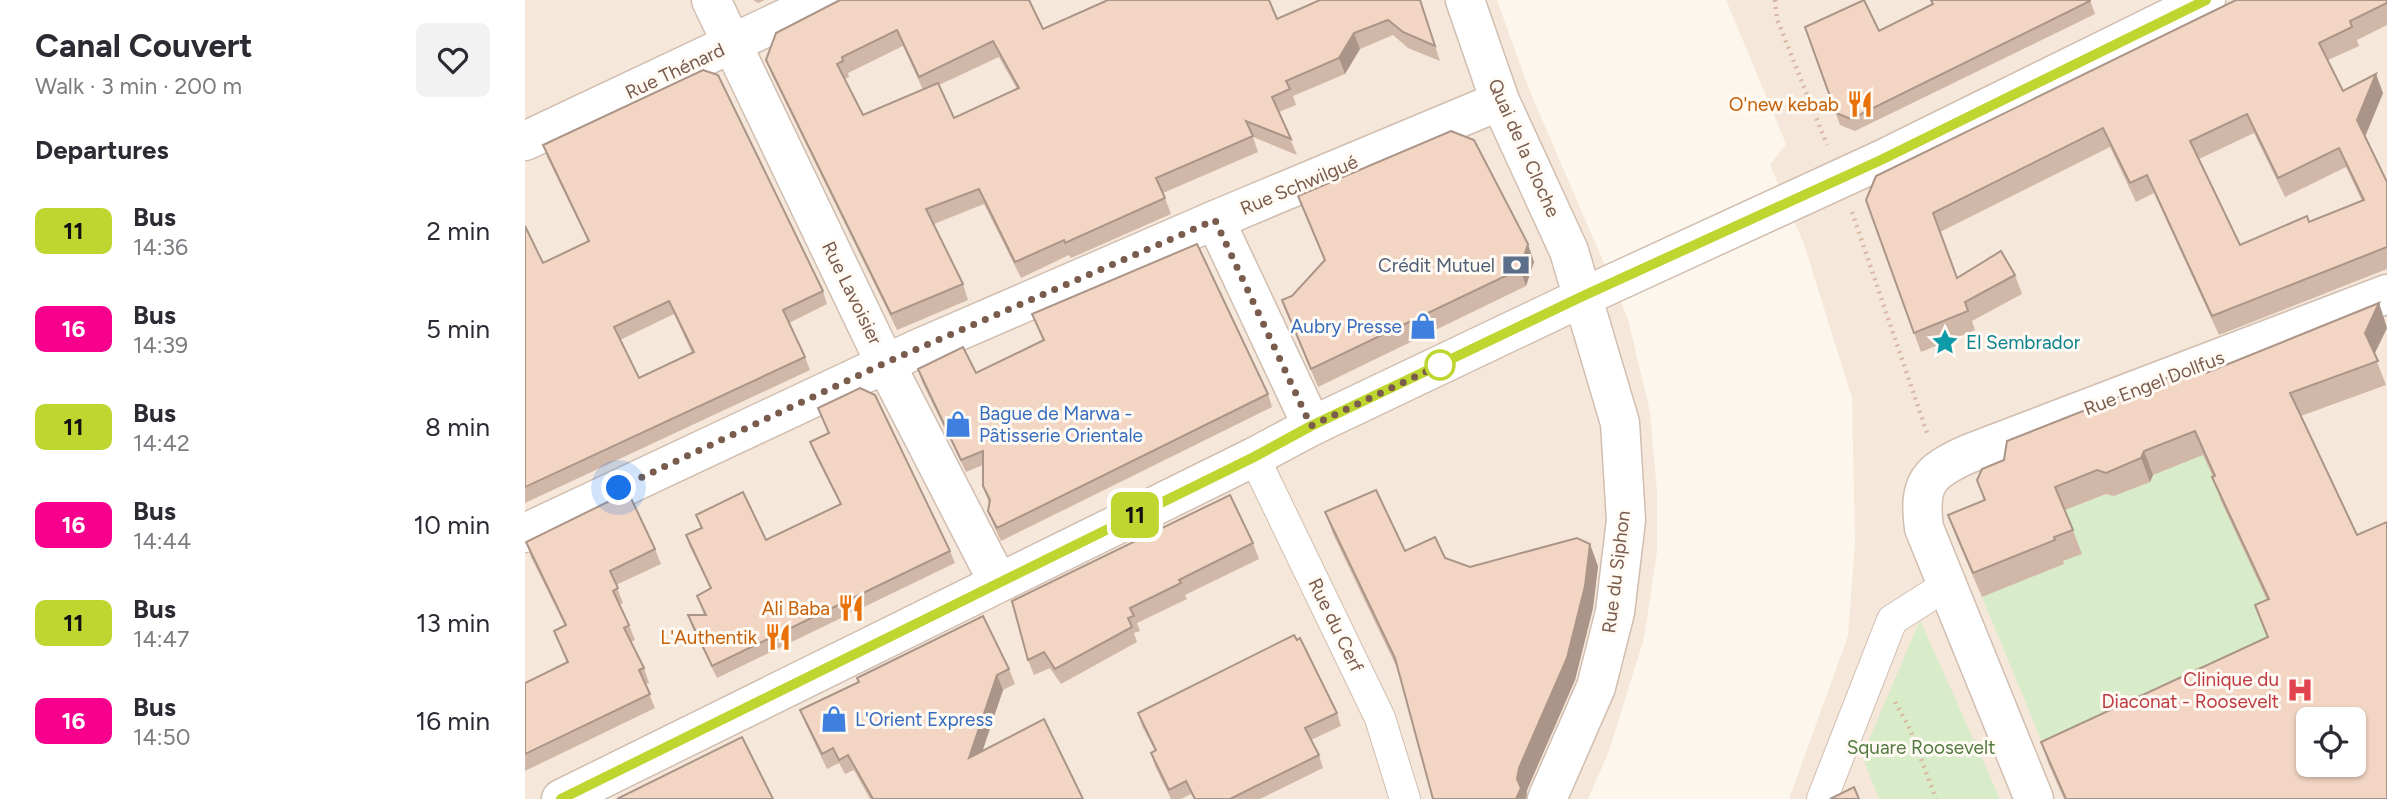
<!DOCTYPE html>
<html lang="en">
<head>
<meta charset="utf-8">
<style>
  :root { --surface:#fff; --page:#f2f2f3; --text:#2b2b33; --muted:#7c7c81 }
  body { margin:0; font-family:Figtree,sans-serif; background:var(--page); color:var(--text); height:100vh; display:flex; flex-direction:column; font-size:26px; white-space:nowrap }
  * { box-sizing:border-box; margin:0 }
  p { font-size:23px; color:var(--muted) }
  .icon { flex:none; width:38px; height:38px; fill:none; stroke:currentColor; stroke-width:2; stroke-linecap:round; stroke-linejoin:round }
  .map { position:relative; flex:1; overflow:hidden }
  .panel { display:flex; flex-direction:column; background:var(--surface); width:525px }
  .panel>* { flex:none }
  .badge { padding:0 14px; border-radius:10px; font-size:24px; line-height:46px }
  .buttons { position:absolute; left:1771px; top:707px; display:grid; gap:14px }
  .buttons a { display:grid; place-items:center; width:70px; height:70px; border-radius:10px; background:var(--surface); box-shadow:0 2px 5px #0004; font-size:35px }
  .you { position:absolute; width:35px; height:35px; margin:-18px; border:5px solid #fff; border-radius:50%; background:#1a73e8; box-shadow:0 0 0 10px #1a73e833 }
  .map>.badge { position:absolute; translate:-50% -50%; box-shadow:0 0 0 4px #fff }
  h2 { padding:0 35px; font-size:26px; line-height:63px }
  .round { display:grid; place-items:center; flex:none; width:74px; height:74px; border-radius:10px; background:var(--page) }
  .headline { display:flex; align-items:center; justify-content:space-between; height:119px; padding:0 35px }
  h1 { font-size:33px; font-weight:700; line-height:52px }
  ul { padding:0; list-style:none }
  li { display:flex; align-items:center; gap:21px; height:98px; padding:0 35px }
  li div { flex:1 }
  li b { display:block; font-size:26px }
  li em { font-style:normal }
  li .badge { min-width:77px; font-weight:700; text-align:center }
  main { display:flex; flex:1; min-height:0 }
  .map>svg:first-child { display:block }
</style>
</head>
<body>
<main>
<section class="panel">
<div class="headline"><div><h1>Canal Couvert</h1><p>Walk · 3 min · 200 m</p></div><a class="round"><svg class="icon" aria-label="heart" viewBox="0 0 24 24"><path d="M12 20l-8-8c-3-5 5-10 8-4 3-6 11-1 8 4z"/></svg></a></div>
<h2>Departures</h2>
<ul>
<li><span class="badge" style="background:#bfd630;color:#111">11</span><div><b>Bus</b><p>14:36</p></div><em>2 min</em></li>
<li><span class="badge" style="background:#f6008d;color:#fff">16</span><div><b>Bus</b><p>14:39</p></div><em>5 min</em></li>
<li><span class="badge" style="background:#bfd630;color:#111">11</span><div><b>Bus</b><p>14:42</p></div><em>8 min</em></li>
<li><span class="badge" style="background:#f6008d;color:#fff">16</span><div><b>Bus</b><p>14:44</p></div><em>10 min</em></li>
<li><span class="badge" style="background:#bfd630;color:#111">11</span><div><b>Bus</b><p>14:47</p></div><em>13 min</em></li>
<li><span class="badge" style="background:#f6008d;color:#fff">16</span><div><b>Bus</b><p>14:50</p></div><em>16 min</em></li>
</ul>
</section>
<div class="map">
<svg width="1862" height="799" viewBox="0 0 1862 799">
  <rect width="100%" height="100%" fill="#fdf6ec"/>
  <g fill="#f5e8da" fill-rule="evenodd">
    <polygon points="0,0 972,0 1004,89 1103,319 1125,412 1132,492 1132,552 1119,638 1084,751 1063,799 0,799"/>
    <path d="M1201,0H1862V799H1264L1323,636L1330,543L1327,398L1279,244L1245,165L1261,144ZM1783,719H1829V765H1783Z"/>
  </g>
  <g fill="#d8ecc9">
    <polygon points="1678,455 1698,500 1696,501 1751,618 1752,661 1519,747 1457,597 1539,564 1532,513 1586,492 1590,496 1625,482 1624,476"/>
    <polygon points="1395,620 1475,799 1354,799 1337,756"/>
  </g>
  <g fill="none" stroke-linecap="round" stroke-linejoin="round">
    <defs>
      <g id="pedestrian">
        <polyline points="729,457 855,718 880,799"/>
        <polyline points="1297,799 1367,620 1422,585"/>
      </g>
      <g id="minor">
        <polyline points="186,0 360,363 473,582"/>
        <polyline points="0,141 299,0"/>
        <polyline points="690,220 787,426"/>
        <polyline points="0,533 390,350 690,220 975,101"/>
        <polyline points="36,799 729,457 787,426 1058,297 1356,160 1681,0"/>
        <path d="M1509,799L1399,528C1393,483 1403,472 1443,454L1862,294"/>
      </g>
      <polyline id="tertiary" points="940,0 975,101 1044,251 1095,423 1101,520 1090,612 1071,687 1022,799"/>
    </defs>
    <use href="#pedestrian" stroke="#d1beb0" stroke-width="32"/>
    <use href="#minor" stroke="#d1beb0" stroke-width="41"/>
    <use href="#tertiary" stroke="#d1beb0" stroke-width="41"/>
    <g stroke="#d9b8a5" stroke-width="4.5" stroke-dasharray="2 5" stroke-linecap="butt">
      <polyline points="1250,0 1252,19 1302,145"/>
      <polyline points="1327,212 1403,436"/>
      <polyline points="1370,702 1385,729 1411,799"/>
    </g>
    <use href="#pedestrian" stroke="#fff" stroke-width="30"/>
    <use href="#minor" stroke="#fff" stroke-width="38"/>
    <use href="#tertiary" stroke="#fff" stroke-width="38"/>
  </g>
  <g fill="#d1b7a8" fill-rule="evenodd">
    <polygon points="228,0 240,0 233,3"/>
    <path d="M795,0H895L915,61L883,48L868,35L835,49L820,74L768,96L771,105L754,112L772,155L728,137L733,152L638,193L646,214L546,258L544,255L496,278L459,204L409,224L438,284L443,300L372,330L247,75L241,60L251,33L518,29L752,19ZM378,46L398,90L338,115L320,79L324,77L323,73ZM474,57L492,89L429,118L414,85Z"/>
    <polygon points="1405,0 1565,0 1570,14 1330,131 1315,125 1280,27 1354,31 1407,5"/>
    <path d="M1862,0V25L1832,40L1834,46L1803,60L1818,91L1858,93L1840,137L1862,182V269L1694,335L1629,193L1611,202L1585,147L1415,232L1432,278L1490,275L1497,294L1447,321L1450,330L1396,352L1341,200ZM1729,133L1760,197L1821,167L1837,201L1784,222L1715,245L1674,159Z"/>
    <path d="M18,145L298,291L302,304L264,323L280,357L285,370L0,503V226L18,263L63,241L23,159ZM149,314L167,353L114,378L95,340Z"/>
    <polygon points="773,196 1009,262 1001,286 793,387 757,300 767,296 799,260"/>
    <polygon points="1854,303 1862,328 1849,354 1861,385 1776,416 1862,799 1539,799 1524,765 1516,742 1742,638 1730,605 1742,600 1696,501 1688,477 1678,455 1628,475 1625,482 1589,496 1581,494 1540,510 1557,554 1538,561 1539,564 1457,597 1432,539 1423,515 1459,501 1452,480 1681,373"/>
    <polygon points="507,314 743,394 747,407 476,541 468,524 463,511 464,503 458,486 458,465 441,472 397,382 393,369 451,373 518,341"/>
    <polygon points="293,408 425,551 430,563 192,678 167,627 163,615 179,615 172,596 185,588 165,547 161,535 176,528 171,515 241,540 315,504 290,455 285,442 303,433"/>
    <polygon points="800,512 880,551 945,567 1073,566 1068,608 1050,680 1002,790 1001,799 908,799 873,670 808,534"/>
    <polygon points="1,542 130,549 136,564 91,585 98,603 94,605 104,625 110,640 106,642 119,668 124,683 120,684 130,708 0,771 0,683 42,663 29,631 40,626 6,557"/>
    <polygon points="728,543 734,559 660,595 662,599 612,623 615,631 609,633 612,642 536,684 525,668 509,675 503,660 487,601"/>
    <polygon points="484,669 490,684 478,690 457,752 558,799 345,799 329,770 320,774 314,763 302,769 281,725 275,710 333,682 332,678"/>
    <polygon points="613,713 812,713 816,726 786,740 794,755 798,768 735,799 669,799 666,794 656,799 646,799 630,766 626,753 630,751 617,726"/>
  </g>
  <g fill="#aa9588">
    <polygon points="829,33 835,49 820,74 814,58"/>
    <polygon points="1851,74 1858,93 1839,139 1832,120"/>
    <polygon points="1003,244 1009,262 1001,286 995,269"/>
    <polygon points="1854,303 1862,328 1848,357 1840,333"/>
    <polygon points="1619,451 1628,475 1625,482 1616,458"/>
    <polygon points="1065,544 1073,566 1068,608 1050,680 1002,790 1001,799 1000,799 992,779 994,768"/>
    <polygon points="472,675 478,690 450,773 444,758"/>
    <polygon points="996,788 1000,799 991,799"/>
  </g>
  <g fill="#f3d5c3" stroke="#aa9588" stroke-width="2" fill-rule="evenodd">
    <path d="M315,0H504L518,29L583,0H744L752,19L795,0H895L910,46L878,32L863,20L829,33L814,58L761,81L765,89L747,97L766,139L721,121L728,136L631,178L640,198L540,243L539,240L490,262L454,189L401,209L438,284L366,314L241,60L251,33ZM372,30L394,77L468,41L494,88L429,118L413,83L338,115L312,64L318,61L317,57Z"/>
    <polygon points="1339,0 1354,31 1408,4 1406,0 1565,0 1565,1 1326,119 1311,113 1280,27"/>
    <path d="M1711,0H1862V3L1825,21L1827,27L1794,43L1818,91L1851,74L1832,120L1862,182V247L1687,316L1622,175L1605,183L1578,128L1408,213L1432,278L1476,251L1490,275L1440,302L1443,311L1389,333L1341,200L1351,176ZM1722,114L1753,178L1814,148L1839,200L1784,222L1782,216L1715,245L1665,141Z"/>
    <path d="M178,70L193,75L298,291L258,310L280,357L0,487V226L18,263L64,241L18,145ZM144,301L169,352L114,378L89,327Z"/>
    <polygon points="926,131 949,140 1003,244 995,269 786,369 757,300 767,296 800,260 773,196"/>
    <polygon points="672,244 743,394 472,528 463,511 465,500 458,486 458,451 436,460 393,369 438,347 451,373 519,340 507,314"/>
    <path d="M1854,303L1840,333L1853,361L1765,393L1832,535L1862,522V799H1541L1516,742L1743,637L1730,605L1744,599L1687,477L1690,476L1670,431L1619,451L1616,458L1581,473L1572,470L1530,487L1548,530L1529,537L1530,540L1448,573L1423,515L1460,500L1452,480L1457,469L1479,460L1482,441L1677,364L1681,373ZM1783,719H1829V765H1783Z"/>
    <polygon points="335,388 350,395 425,551 187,666 163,615 181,615 172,596 186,588 161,535 177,528 171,515 218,492 241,540 316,504 285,442 304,433 293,408"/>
    <polygon points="851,490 880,551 910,537 920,558 945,567 1052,538 1065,544 1060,586 1042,658 994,768 992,779 996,788 991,799 908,799 870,658 800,512"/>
    <polygon points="103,492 130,549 85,571 93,588 88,591 104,625 99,628 119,668 114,670 125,694 0,754 0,683 43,662 29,631 41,625 1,542"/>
    <polygon points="705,495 728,543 654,580 656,583 605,608 609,616 603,618 607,627 530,669 519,652 503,660 487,601"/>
    <polygon points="458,616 484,669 472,675 444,758 519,719 558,799 348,799 323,755 314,760 308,748 297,754 275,710 334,682 332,678"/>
    <polygon points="769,635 772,640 775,638 812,713 780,728 794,755 705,799 670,799 661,781 644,790 626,753 631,750 613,713"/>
    <polygon points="217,737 248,799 92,799"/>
    <polygon points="1329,787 1334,799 1305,799"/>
  </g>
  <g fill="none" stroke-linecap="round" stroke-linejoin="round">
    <defs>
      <polyline id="line" points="36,799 729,457 786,426 1058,296 1356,160 1681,0"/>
    </defs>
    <use href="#line" stroke="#fff" stroke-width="16"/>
    <use href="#line" stroke="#bfd630" stroke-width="10"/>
    <polyline stroke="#7a5c4d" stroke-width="7" stroke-dasharray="0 12.6" points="94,488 360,363 690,220 786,426 915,365"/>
  </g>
  <defs>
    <symbol id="restaurant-bare" viewBox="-9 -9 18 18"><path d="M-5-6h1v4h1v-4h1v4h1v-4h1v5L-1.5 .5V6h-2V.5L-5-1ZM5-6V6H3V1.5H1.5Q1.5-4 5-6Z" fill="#e8710a" stroke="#fffaf3" stroke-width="2.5" paint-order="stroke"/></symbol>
    <symbol id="bank-bare" viewBox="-9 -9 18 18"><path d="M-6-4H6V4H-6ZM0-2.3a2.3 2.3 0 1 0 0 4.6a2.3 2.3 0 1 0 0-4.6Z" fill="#5c6f8a" stroke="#fffaf3" stroke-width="2.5" paint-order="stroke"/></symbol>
    <symbol id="shop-bare" viewBox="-9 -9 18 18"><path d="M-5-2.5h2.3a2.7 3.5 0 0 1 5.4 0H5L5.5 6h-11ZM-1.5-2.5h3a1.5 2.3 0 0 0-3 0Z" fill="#3f7fe0" stroke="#fffaf3" stroke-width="2.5" paint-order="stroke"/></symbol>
    <symbol id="sight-bare" viewBox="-9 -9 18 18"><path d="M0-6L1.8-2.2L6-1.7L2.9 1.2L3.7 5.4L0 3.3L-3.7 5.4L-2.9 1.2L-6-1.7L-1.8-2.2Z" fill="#0f9aa8" stroke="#fffaf3" stroke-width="2.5" paint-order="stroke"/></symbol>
    <symbol id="hospital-bare" viewBox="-9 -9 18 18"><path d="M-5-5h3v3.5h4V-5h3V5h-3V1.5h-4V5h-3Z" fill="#e0444e" stroke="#fffaf3" stroke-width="2.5" paint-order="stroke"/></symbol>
  </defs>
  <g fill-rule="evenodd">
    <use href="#restaurant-bare" x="1316" y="85" width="38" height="38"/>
    <use href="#bank-bare" x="972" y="246" width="38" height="38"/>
    <use href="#shop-bare" x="879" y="307" width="38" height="38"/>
    <use href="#sight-bare" x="1401" y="323" width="38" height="38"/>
    <use href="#shop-bare" x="414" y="405" width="38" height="38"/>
    <use href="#restaurant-bare" x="307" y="589" width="38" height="38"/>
    <use href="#restaurant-bare" x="234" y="618" width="38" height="38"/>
    <use href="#hospital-bare" x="1756" y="671" width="38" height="38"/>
    <use href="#shop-bare" x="290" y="700" width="38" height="38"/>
  </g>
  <circle fill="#fff" stroke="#bfd630" stroke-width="3.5" cx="915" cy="365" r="14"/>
  <g text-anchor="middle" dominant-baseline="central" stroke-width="6" stroke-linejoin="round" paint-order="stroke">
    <g font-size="19" fill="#7a5c4d" stroke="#fffaf3">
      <text transform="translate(150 71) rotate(-25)">Rue Thénard</text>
      <text transform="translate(999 148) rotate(66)">Quai de la Cloche</text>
      <text transform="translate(774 185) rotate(-23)">Rue Schwilgué</text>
      <text transform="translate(327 293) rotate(64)">Rue Lavoisier</text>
      <text transform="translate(1629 383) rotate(-21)">Rue Engel Dollfus</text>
      <text transform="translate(1091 572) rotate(-83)">Rue du Siphon</text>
      <text transform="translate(811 625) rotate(64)">Rue du Cerf</text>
    </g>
    <g font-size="19" fill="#c56008" stroke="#fffaf3" text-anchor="end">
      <text x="1314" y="104">O'new kebab</text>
      <text x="305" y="608">Ali Baba</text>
      <text x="232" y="637">L'Authentik</text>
    </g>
    <g font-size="19" fill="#4e5e75" stroke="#fffaf3" text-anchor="end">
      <text x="970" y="265">Crédit Mutuel</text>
    </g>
    <g font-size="19" fill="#366cbe" stroke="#fffaf3" text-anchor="start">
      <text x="877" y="326" text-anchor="end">Aubry Presse</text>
      <text x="454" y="413">Bague de Marwa -<tspan x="454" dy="22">Pâtisserie Orientale</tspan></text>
      <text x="330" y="719">L'Orient Express</text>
    </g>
    <g font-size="19" fill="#0d838f" stroke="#fffaf3" text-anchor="start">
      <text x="1441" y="342">El Sembrador</text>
    </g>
    <g font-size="19" fill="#be3a42" stroke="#fffaf3" text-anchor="end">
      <text x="1754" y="679">Clinique du<tspan x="1754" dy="22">Diaconat - Roosevelt</tspan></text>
    </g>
    <g font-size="19" fill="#537a41" stroke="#fffaf3">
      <text x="1396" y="747">Square Roosevelt</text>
    </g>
  </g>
</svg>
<div class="buttons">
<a><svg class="icon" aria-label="locate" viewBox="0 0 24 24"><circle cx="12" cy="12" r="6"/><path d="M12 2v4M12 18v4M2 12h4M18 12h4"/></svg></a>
</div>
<div class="you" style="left:94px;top:488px"></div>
<b class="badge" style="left:610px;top:515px;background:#bfd630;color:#111">11</b>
</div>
</main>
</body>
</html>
